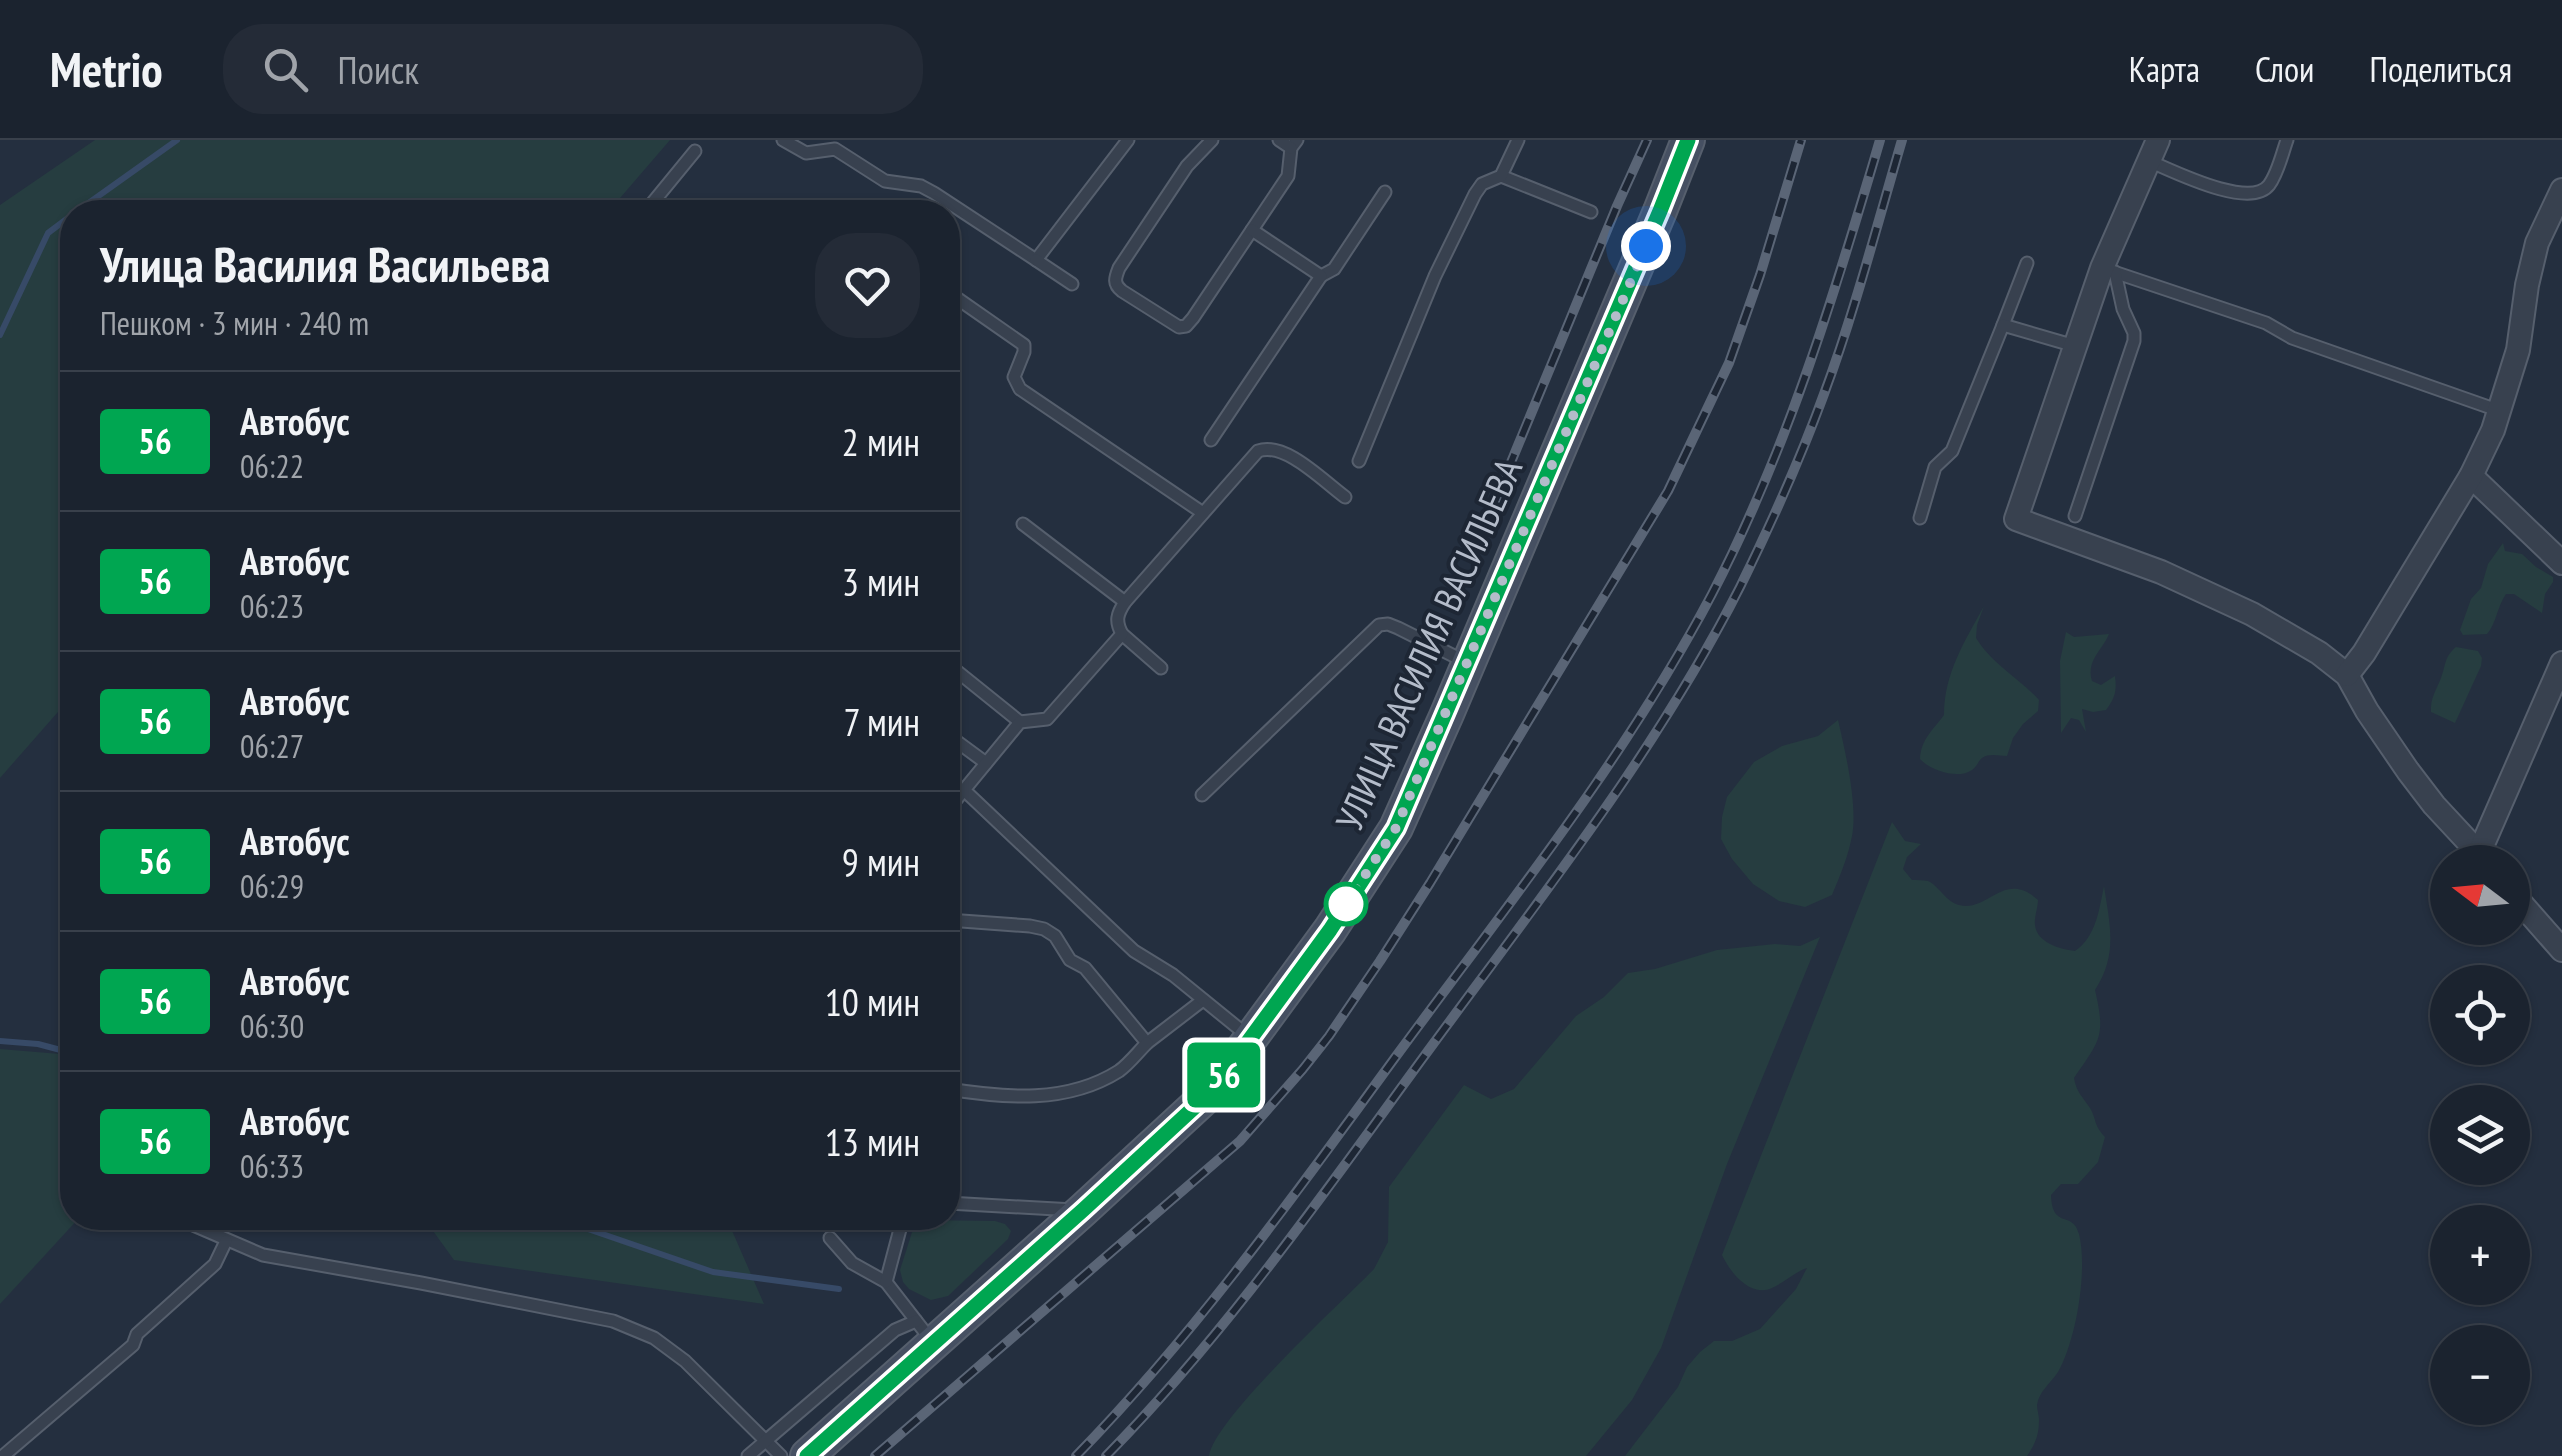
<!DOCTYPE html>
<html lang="ru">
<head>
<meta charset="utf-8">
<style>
  :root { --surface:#1b232f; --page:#242b37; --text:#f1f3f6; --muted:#a0a4aa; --line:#39404b }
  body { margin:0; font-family:"PT Sans Narrow",sans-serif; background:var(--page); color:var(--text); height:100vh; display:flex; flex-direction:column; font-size:38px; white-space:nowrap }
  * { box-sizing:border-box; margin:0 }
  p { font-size:32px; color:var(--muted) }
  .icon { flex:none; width:55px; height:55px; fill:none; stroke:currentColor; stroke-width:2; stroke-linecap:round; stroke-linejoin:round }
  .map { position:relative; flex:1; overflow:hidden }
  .side { position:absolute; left:60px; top:60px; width:900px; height:1030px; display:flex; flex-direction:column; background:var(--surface); border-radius:40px; box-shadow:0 2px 8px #0004,0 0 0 2px var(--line) }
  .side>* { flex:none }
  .badge { padding:0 20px; border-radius:8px; font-size:35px; line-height:65px }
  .needle { width:65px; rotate:286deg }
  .tools { position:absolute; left:2430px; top:705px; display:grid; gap:20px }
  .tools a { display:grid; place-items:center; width:100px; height:100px; border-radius:50%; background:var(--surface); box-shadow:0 2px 8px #0004,0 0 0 2px var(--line); font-size:50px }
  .you { position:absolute; width:50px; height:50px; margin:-25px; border:8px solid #fff; border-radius:50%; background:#1a73e8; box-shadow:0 0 0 15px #1a73e833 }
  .map>.badge { position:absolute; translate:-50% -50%; box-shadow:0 0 0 5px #fff }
  .round { display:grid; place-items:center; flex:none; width:105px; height:105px; border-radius:40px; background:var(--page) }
  .summary { display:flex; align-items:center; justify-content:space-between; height:170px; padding:0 40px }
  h1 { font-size:48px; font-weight:600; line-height:75px }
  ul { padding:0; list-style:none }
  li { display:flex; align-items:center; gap:30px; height:140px; padding:0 40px; border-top:2px solid var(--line) }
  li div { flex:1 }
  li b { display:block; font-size:38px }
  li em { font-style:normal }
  li .badge { min-width:110px; font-weight:700; text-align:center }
  header { display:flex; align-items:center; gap:60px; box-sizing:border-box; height:140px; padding:0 50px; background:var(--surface); border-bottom:2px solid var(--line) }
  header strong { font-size:48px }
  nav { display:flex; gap:55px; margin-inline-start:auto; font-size:35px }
  .search { width:700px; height:90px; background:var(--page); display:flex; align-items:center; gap:25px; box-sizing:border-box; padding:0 35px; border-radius:40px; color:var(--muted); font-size:38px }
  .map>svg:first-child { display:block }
</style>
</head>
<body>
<header>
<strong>Metrio</strong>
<div class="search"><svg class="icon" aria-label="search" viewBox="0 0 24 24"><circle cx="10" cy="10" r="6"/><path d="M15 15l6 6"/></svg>Поиск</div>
<nav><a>Карта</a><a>Слои</a><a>Поделиться</a></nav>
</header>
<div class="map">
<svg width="2562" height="1316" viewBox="0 0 2562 1316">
  <rect width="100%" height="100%" fill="#242f3f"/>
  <g fill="#263d40">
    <polygon points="95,0 670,0 608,72 72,72 72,556 0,638 0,65"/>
    <path d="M2503,403L2505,411L2522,414L2536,427L2553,437V442L2545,454L2542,473L2514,454H2506C2497,467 2496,484 2487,494L2463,495L2460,490L2471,459L2481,448L2488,424Z"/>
    <path d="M1984,466L1977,485L1976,498C1992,524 2019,538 2039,560L2038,571L2023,584L2013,598L2007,616C1999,616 1989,613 1982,618C1978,621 1977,627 1972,630C1958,640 1930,630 1920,619C1921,599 1933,590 1944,575C1944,533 1965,501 1984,466Z"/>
    <path d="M2066,492L2074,497L2109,494C2102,511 2086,520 2092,541L2101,545L2115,536C2117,551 2115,558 2106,570L2093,572L2082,569L2086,592L2079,580L2071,578L2061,593L2060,521Z"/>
    <path d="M2456,507L2478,511L2482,518L2481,526L2455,583L2431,572C2430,558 2436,551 2441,538C2446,525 2444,517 2456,507Z"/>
    <path d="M1838,580C1845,610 1858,666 1852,696C1848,717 1840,736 1832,755L1805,767L1779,761L1753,744L1732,719L1721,699L1722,677L1727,657L1754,622L1782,606L1818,596Z"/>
    <path d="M1892,682L1905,701L1921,704L1907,717L1903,729L1912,740C1917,740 1923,740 1928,741C1939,746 1946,762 1959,765C1988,773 2004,729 2038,760C2038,767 2034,778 2035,785C2037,803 2060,809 2075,811C2096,797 2099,770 2104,746C2110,786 2118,814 2095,850C2106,897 2100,900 2074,938C2076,952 2083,957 2090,968C2097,980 2093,984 2105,997L2098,1022L2078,1044H2061L2051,1055C2052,1090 2073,1070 2079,1094C2088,1130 2076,1201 2058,1232C2051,1243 2039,1251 2037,1265C2037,1270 2039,1275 2039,1280C2039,1296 2035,1304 2027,1316H1625L1678,1247L1687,1227L1700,1212L1714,1201H1732L1760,1189L1796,1149L1807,1128C1796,1131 1785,1142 1772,1148C1750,1158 1730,1132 1722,1115Z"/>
    <path d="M1820,797L1727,1024L1661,1208L1632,1260L1586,1316H1209C1214,1279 1342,1162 1374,1129L1388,1102L1389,1047L1464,945L1491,959L1514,949L1576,876L1604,857L1628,833L1655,829L1717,810L1775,804L1800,806Z"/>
    <polygon points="0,909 72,915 72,1078 79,1078 0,1164"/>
    <polygon points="409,1078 721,1078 730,1086 764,1164 454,1120 428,1084"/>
    <polygon points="920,1080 995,1081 1005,1084 1011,1091 1008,1099 948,1156 931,1160 909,1149 903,1142 900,1130 914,1086"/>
  </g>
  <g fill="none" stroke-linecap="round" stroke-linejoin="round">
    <g stroke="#374a67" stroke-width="6">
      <polyline points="76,72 177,0"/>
      <polyline points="0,195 48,93 72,75"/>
      <polyline points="0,901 38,904 72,913"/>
      <polyline points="556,1078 713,1132 839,1149"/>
    </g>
    <defs>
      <g id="service">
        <polyline points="783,0 806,13 835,9 885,41 921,46 934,53 1036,120 1128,0"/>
        <path d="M1212,0L1187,26L1119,128C1115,138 1113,144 1122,151L1179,187L1186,186L1193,178L1288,36L1291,8L1297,0"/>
        <polyline points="1279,0 1291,8"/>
        <path d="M2149,21C2173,31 2250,70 2269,45C2278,33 2282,14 2287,0"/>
        <polyline points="1501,36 1591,72"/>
        <polyline points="645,72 695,11"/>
        <polyline points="1036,120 1072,144"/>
        <polyline points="2102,128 2266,183 2292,198 2500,271"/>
        <polyline points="1321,136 1334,129 1385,52"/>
        <polyline points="948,152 1024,205 1024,212 1014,237 1020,249 1203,373"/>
        <polyline points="2003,185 2027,123"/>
        <polyline points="1211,300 1321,136 1252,90"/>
        <polyline points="1359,321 1435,136 1475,54 1482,44 1501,36 1518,0"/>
        <polyline points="2075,376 2134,201 2134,193 2123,169 2115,132"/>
        <polyline points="1920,378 1935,327 1952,311 2003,185 2075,206"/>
        <polyline points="1023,384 1125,462"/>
        <polyline points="1122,494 1161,528"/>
        <polyline points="948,524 1020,582"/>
        <polyline points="948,595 986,623"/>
        <polyline points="1202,655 1379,485 1388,484 1398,488 1464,521"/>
        <polyline points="948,662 955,661 964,650"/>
        <polyline points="948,780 1030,786 1044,789 1055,796 1070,820 1085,828 1147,903 1203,860"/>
        <path d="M1248,896L1173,835L1134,811L964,650L1020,582L1047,579L1122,494C1115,481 1117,474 1125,462L1258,311C1285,301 1323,341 1345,357"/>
        <path d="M948,949C1005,958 1067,964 1119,931C1129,924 1138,912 1147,903"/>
        <polyline points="948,1063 1074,1070"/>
        <polyline points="177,1078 263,1115 421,1143 613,1181 654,1198 685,1221 781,1316"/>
        <polyline points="830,1098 852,1123 886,1142 931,1200"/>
        <polyline points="886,1142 903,1078"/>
        <polyline points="3,1316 133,1205 137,1194 215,1124 226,1101"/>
        <polyline points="748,1316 895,1190 916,1181"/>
      </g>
      <g id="minor">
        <polyline points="2158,0 2102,128 2016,379 2161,432 2252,474 2319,513 2347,535 2367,571 2408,631 2434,665 2487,722"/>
        <polyline points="2471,336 2562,423"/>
        <polyline points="2347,535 2364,513 2471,336 2493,290 2518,210 2527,145 2537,103 2562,50"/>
        <polyline points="2479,713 2562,523"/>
        <polyline points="2512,753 2562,810"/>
      </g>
      <polyline id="secondary" points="807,1316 1083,1070 1212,951 1330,790 1396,688 1447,574 1660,71 1688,0"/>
    </defs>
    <use href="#service" stroke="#565f6d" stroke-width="15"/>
    <use href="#minor" stroke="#565f6d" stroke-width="26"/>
    <use href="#secondary" stroke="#565f6d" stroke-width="36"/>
    <use href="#service" stroke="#38414f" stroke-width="11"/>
    <use href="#minor" stroke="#38414f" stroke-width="22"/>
    <use href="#secondary" stroke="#465062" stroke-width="32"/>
    <defs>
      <g id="rail">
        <polyline points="1478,402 1617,66 1647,0"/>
        <polyline points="875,1316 1240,1001 1303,929 1329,896 1380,821 1430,743 1668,351 1729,223 1760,135 1801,0"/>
        <path d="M1076,1316C1195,1194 1294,1056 1394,919C1505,768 1624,621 1712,454C1787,310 1834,156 1880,0"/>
        <path d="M1106,1316C1223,1197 1319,1060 1417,926C1530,771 1653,618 1740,447C1771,384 1800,320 1824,254C1855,171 1877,85 1902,0"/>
      </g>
    </defs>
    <use href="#rail" stroke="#5a6576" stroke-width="10"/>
    <use href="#rail" stroke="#1d2634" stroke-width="6" stroke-dasharray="19" stroke-linecap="butt"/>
  </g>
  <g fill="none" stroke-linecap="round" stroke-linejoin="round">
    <defs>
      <polyline id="line" points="807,1316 1083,1070 1212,951 1330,790 1396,688 1408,660 1660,71 1688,0"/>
    </defs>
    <use href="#line" stroke="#fff" stroke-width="22"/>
    <use href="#line" stroke="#00a651" stroke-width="15"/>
    <polyline stroke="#b4bcca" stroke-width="10" stroke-dasharray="0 18" points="1346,764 1396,688 1408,660 1646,106"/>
  </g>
  <circle fill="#fff" stroke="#00a651" stroke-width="5" cx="1346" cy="764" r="20"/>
  <g text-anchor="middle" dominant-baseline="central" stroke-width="8" stroke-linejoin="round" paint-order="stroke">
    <g font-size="38" fill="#b4bcca" stroke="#1d2634">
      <text transform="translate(1428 504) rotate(-66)">УЛИЦА ВАСИЛИЯ ВАСИЛЬЕВА</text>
    </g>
  </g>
</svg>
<div class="tools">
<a><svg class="needle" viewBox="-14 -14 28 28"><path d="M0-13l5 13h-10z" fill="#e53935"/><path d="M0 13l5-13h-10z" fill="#a0a4aa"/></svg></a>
<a><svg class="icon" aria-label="locate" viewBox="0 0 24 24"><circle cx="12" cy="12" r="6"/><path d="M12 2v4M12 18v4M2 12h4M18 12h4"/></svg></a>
<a><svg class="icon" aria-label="layers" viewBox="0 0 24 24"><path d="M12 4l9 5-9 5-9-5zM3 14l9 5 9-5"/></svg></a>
<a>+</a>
<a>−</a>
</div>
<div class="you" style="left:1646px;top:106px"></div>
<b class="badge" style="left:1224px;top:935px;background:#00a651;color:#fff">56</b>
<section class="side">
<div class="summary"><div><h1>Улица Василия Васильева</h1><p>Пешком · 3 мин · 240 m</p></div><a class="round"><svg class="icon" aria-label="heart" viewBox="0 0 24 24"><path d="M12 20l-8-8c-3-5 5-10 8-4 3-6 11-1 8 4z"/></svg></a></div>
<ul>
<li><span class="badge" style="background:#00a651;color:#fff">56</span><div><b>Автобус</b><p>06:22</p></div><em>2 мин</em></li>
<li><span class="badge" style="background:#00a651;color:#fff">56</span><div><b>Автобус</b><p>06:23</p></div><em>3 мин</em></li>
<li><span class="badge" style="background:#00a651;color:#fff">56</span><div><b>Автобус</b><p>06:27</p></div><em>7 мин</em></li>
<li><span class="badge" style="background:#00a651;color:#fff">56</span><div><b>Автобус</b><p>06:29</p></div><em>9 мин</em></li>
<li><span class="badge" style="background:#00a651;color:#fff">56</span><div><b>Автобус</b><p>06:30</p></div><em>10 мин</em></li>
<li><span class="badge" style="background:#00a651;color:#fff">56</span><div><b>Автобус</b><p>06:33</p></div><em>13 мин</em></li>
</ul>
</section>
</div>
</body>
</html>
